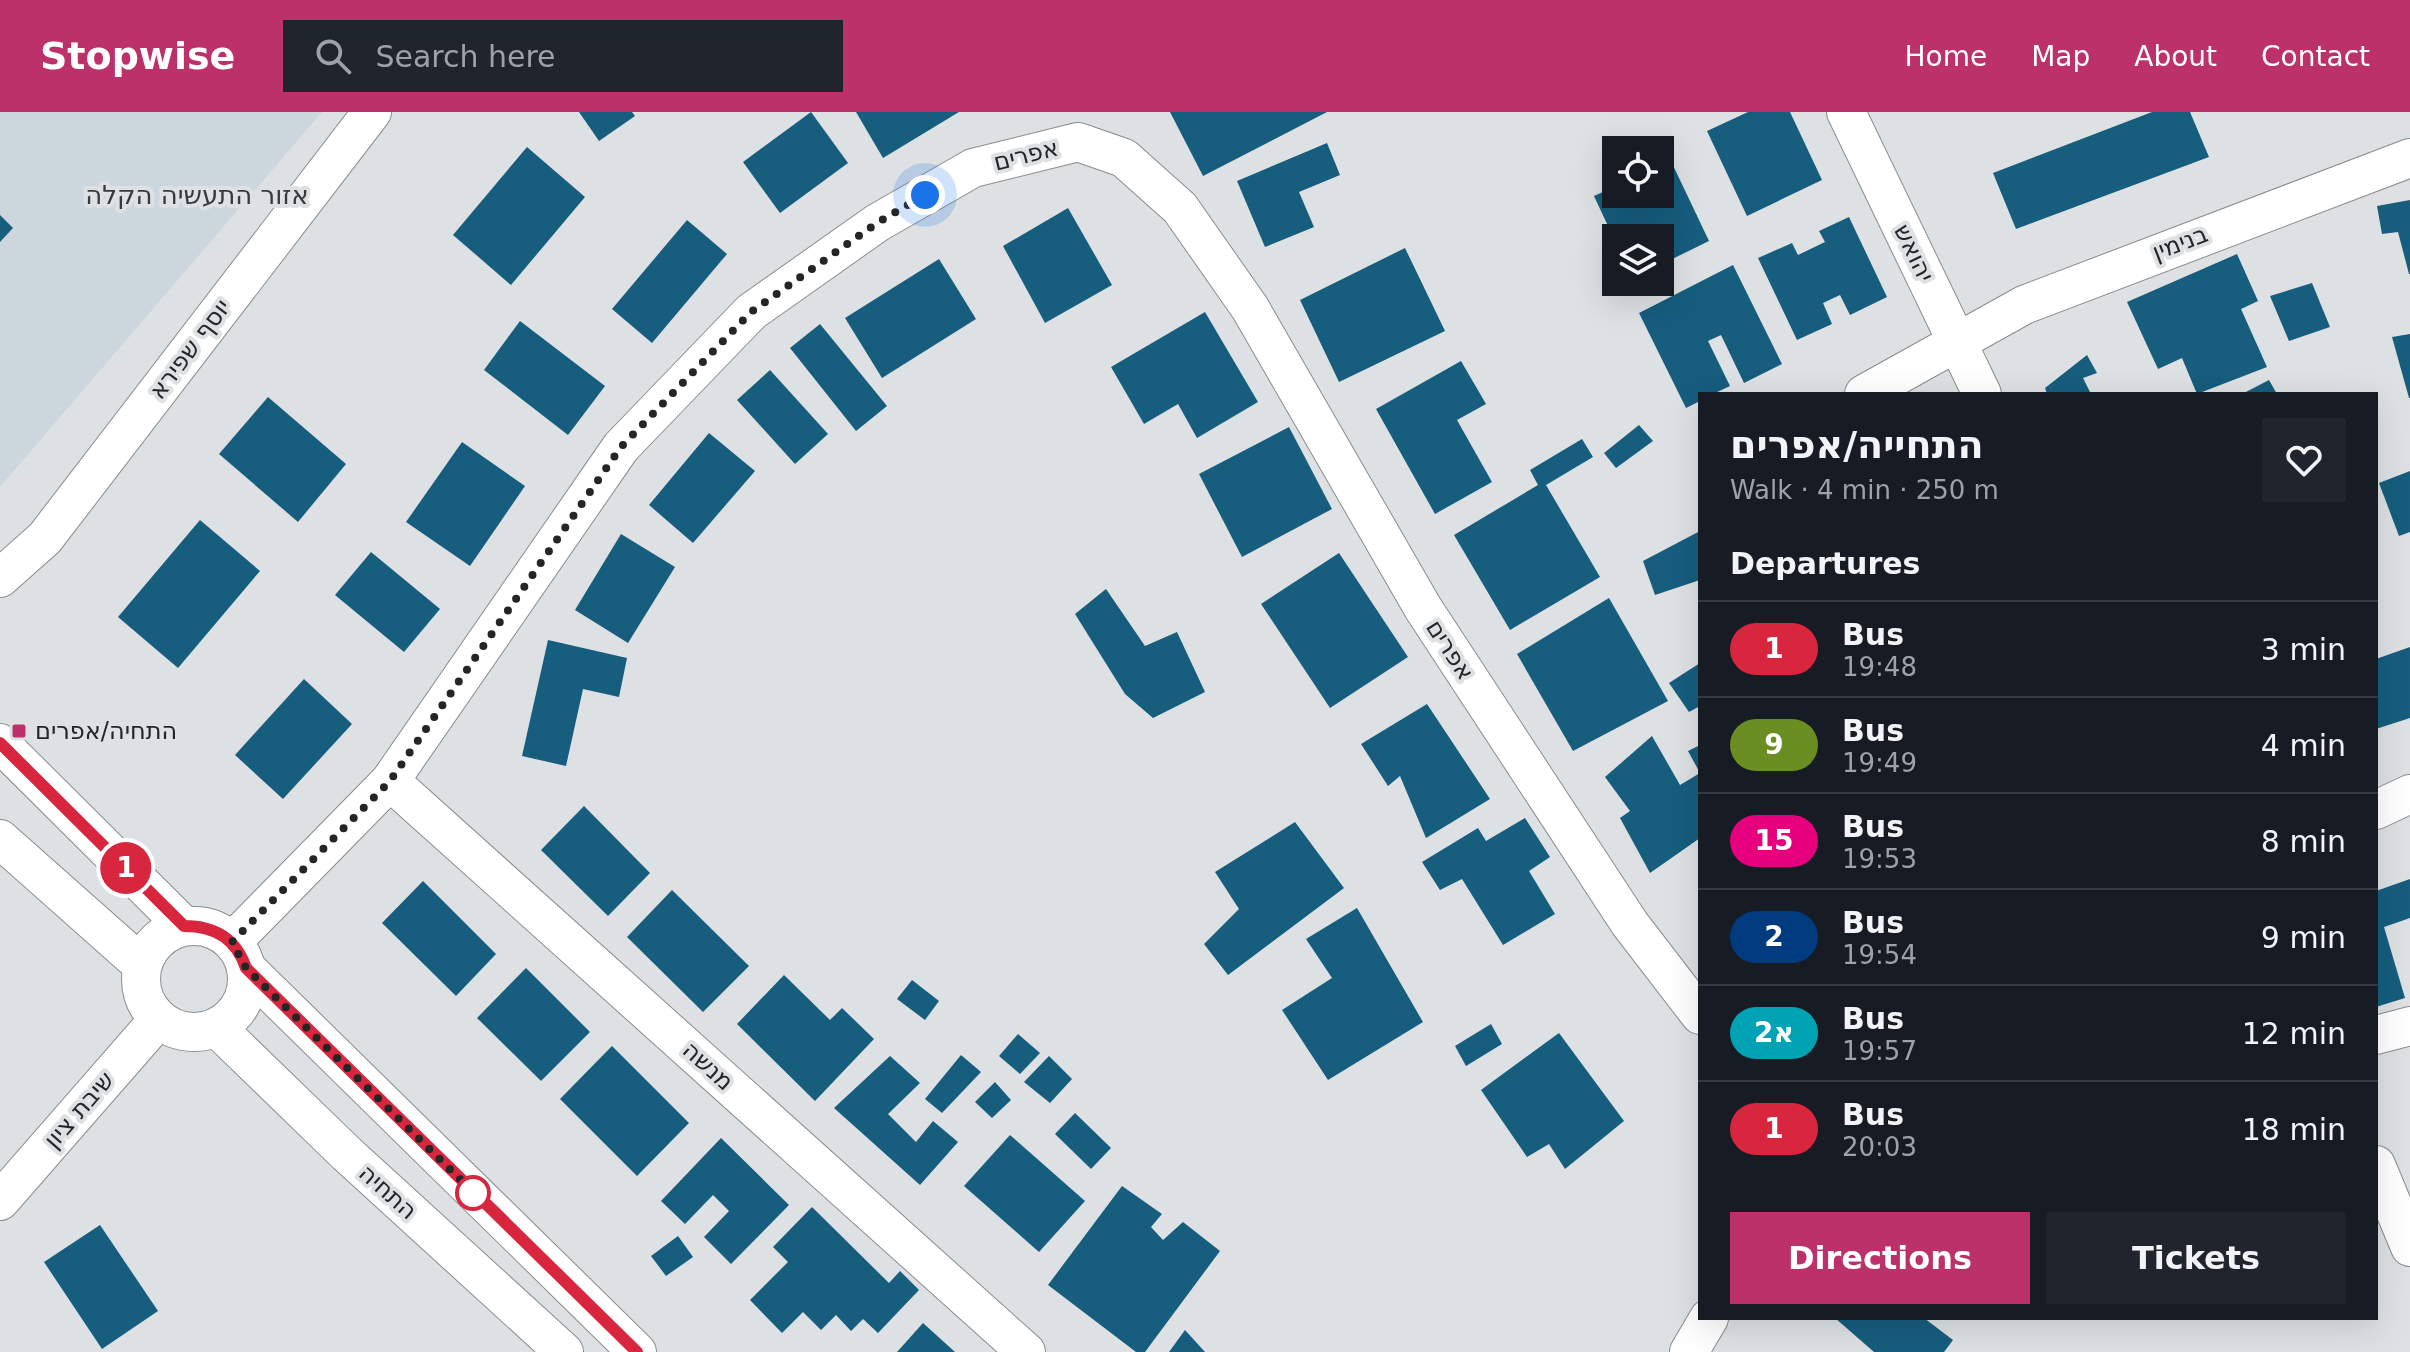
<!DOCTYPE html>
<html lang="en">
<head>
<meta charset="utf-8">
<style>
  :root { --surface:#171b24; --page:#20242c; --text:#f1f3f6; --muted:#9ea1a6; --line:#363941; --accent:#bc316a }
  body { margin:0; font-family:"DejaVu Sans","Noto Sans Hebrew",sans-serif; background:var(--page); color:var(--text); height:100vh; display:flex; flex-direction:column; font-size:30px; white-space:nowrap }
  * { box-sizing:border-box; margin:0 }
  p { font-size:26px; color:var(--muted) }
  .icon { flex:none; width:44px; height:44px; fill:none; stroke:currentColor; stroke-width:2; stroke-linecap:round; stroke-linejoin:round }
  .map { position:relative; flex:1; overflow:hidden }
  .panel { position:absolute; left:1698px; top:280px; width:680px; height:928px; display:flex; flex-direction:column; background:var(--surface); border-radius:0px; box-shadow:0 8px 32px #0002 }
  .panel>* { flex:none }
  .badge { padding:0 16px; border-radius:26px; font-size:28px; line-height:52px }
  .controls { position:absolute; left:1602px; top:24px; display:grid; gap:16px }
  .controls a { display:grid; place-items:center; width:72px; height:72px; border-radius:0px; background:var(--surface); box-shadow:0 8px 32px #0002; font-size:40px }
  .you { position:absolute; width:40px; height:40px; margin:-20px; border:6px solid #fff; border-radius:50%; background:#1a73e8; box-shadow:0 0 0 12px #1a73e833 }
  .map>.badge { position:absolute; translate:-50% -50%; box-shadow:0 0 0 4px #fff }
  h2 { padding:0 32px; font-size:30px; line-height:72px }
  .round { display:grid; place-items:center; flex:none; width:84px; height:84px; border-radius:0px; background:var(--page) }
  .overview { display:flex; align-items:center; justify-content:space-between; height:136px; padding:0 32px }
  h1 { font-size:38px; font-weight:700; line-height:60px }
  .button { display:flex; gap:16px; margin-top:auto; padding:16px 32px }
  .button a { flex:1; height:92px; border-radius:0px; background:var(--accent); color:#fff; font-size:32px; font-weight:700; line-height:92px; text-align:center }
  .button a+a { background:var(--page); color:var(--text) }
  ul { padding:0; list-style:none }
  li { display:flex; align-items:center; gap:24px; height:96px; padding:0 32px; border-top:2px solid var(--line) }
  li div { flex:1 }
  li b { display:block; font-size:30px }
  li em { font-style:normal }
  li .badge { min-width:88px; font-weight:700; text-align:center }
  header { display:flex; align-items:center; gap:48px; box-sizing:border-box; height:112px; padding:0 40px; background:var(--accent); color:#fff }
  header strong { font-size:38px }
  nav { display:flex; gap:44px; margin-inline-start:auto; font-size:28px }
  .search { width:560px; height:72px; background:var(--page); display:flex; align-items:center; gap:20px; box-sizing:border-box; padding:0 28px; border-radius:0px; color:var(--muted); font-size:30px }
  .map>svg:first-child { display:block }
</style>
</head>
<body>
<header>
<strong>Stopwise</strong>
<div class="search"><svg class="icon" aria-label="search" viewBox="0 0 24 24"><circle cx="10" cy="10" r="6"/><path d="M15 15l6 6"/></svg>Search here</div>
<nav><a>Home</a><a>Map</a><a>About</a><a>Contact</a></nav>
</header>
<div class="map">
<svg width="2410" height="1240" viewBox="0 0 2410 1240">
  <rect width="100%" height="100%" fill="#dee1e3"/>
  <polygon fill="#ccd7dd" points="0,0 322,0 0,375"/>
  <g fill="#165d7e">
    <polygon points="579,0 632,0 635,4 599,29"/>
    <polygon points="811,0 848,51 780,101 743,50"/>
    <polygon points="856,0 959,0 883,46"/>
    <polygon points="1170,0 1327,0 1203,64"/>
    <polygon points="1748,0 1790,0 1822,68 1747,104 1707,19"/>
    <polygon points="2152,0 2190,0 2209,45 2016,117 1993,61"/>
    <polygon points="1327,31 1340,63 1299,80 1314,115 1265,135 1237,69"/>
    <polygon points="527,35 585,85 511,173 453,123"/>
    <polygon points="1670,47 1709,129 1660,153 1660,126 1616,126 1616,131 1594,84 1616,74 1616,82 1660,82 1660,52"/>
    <polygon points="2410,88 2410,162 2409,162 2398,120 2382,122 2377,94"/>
    <polygon points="1068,96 1112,173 1045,211 1003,134"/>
    <polygon points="0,103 13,116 0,130"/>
    <polygon points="1849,105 1887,185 1850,203 1840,183 1823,191 1832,212 1797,228 1758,146 1792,131 1798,143 1825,130 1819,119"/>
    <polygon points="687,108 727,142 652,231 612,197"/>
    <polygon points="1405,136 1445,219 1339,270 1300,188"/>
    <polygon points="2237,142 2258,189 2241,197 2267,255 2197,282 2182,246 2158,257 2127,190"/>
    <polygon points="939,147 976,207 882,266 845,206"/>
    <polygon points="1733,153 1782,252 1744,271 1721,223 1708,229 1730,274 1713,282 1700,282 1700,289 1686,296 1639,201"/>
    <polygon points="2312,171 2330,215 2289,229 2270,184"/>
    <polygon points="1205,200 1258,290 1197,326 1178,292 1144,312 1111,255"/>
    <polygon points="520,209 605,274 568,323 484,258"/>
    <polygon points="820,212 887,294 856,319 790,236"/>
    <polygon points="2410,222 2410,286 2409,286 2392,225"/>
    <polygon points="2087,243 2097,261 2083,266 2091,282 2047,282 2045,276"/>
    <polygon points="1461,249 1486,292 1457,308 1492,370 1435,402 1376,297"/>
    <polygon points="770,258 828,322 795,352 737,288"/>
    <polygon points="2269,268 2277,282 2242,282"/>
    <polygon points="268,285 346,352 298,410 219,342"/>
    <polygon points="1639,313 1653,329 1616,356 1604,341"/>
    <polygon points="1289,315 1332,397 1242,445 1199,362"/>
    <polygon points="709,321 755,359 693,431 649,393"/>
    <polygon points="1582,327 1593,345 1546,373 1600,465 1510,518 1454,423 1538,373 1530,358"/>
    <polygon points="462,330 525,374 470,454 406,410"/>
    <polygon points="2410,359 2410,420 2399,424 2379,371"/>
    <polygon points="200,408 260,459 178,556 118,505"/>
    <polygon points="1700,419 1700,468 1655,483 1643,449"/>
    <polygon points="621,422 675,455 628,531 575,498"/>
    <polygon points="371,440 440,497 404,540 335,483"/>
    <polygon points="1339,441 1408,545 1330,596 1261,492"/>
    <polygon points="1106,477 1145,534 1177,520 1205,580 1153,606 1125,582 1075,502"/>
    <polygon points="1609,486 1668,589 1573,639 1517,542"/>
    <polygon points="548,528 627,546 619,585 583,577 566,654 522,644"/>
    <polygon points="2410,535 2410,606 2376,617 2376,547"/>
    <polygon points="1700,551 1700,594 1689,600 1669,571"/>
    <polygon points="304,567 352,612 283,687 235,643"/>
    <polygon points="1427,592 1490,687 1426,726 1400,664 1388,674 1361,632"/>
    <polygon points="1652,624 1680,673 1700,661 1688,639 1700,633 1700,726 1650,761 1620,706 1630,699 1605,665"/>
    <polygon points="584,694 650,761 608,804 541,738"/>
    <polygon points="1525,706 1550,745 1529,759 1555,802 1503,833 1462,767 1440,778 1422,750 1478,716 1486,729"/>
    <polygon points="1295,710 1344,776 1228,863 1204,832 1239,797 1215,760"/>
    <polygon points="2410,767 2410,806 2384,815 2405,886 2376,895 2376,779"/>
    <polygon points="423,769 496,842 456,884 382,811"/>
    <polygon points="672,778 749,854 703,900 627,825"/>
    <polygon points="1357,796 1423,910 1328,968 1282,898 1332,866 1306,827"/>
    <polygon points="526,856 590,920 541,969 477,906"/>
    <polygon points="784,863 830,908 842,896 874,927 815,989 737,912"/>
    <polygon points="912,868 939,889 925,908 897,887"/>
    <polygon points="1491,912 1502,932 1466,954 1455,934"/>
    <polygon points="1559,921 1624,1009 1565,1057 1549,1032 1527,1045 1481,978"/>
    <polygon points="1018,922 1040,941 1020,962 999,944"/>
    <polygon points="612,934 689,1011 637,1064 560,987"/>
    <polygon points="961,943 981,960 942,1001 925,987"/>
    <polygon points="890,944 920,971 888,1002 916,1030 933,1009 958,1030 920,1073 834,996"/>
    <polygon points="1049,944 1072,967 1050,991 1024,970"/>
    <polygon points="995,970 1011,988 992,1006 975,990"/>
    <polygon points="1075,1001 1111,1036 1091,1057 1055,1022"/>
    <polygon points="1010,1023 1085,1089 1039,1140 964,1074"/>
    <polygon points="721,1026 789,1093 731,1152 704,1125 729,1099 713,1083 685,1112 661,1089"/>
    <polygon points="1122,1074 1162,1102 1151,1115 1163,1128 1183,1110 1220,1139 1145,1240 1136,1240 1048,1173"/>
    <polygon points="812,1095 889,1171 900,1159 919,1178 878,1221 863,1207 851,1219 836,1203 821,1218 803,1200 782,1221 750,1188 788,1150 773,1135"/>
    <polygon points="100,1113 158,1199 102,1237 44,1150"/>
    <polygon points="678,1124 693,1145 666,1164 651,1144"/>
    <polygon points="1835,1206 1924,1206 1953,1228 1944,1240 1874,1240"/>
    <polygon points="923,1211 955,1240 897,1240"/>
    <polygon points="1185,1218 1205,1240 1169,1240"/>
  </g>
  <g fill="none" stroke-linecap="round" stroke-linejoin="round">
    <defs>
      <g id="minor">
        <polyline points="1846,0 1982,282"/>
        <polyline points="1864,282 2024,193 2410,46"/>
        <polyline points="0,466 45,426 372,0"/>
        <polyline points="0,631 184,814"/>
        <polyline points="390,669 1026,1240"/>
        <polyline points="2376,698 2410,682"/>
        <polyline points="0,727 142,853"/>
        <circle cx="194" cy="867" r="53"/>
        <polyline points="232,830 390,669 621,335 751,200 877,111 973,56 1078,30 1124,46 1180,96 1250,196 1423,496 1630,812 1700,903"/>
        <polyline points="246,856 637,1240"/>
        <polyline points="217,916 347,1042 564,1240"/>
        <polyline points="2376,923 2410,914"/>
        <polyline points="2376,1053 2410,1135"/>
        <polyline points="0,1089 158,908"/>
        <polyline points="1689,1240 1709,1206"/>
      </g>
    </defs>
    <use href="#minor" stroke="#898c8e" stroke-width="40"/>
    <use href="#minor" stroke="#fff" stroke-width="38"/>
  </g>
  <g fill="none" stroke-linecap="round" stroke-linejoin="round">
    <defs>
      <path id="line" d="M0,631L184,814C216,814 236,827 246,856L637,1240"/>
    </defs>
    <use href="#line" stroke="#fff" stroke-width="18"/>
    <use href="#line" stroke="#d7263d" stroke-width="12"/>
    <polyline stroke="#242526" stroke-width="8" stroke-dasharray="0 14.4" points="473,1081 477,1084 246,856 232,830 390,669 621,335 751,200 877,111 925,83"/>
  </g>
  <rect fill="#bc316a" stroke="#dee1e3" stroke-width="3" x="11" y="611" width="16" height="16" rx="4"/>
  <circle fill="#fff" stroke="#d7263d" stroke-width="4" cx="473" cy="1081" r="16"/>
  <g text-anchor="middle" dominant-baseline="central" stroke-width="8" stroke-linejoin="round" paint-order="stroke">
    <g font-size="24" fill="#242526" stroke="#dee1e3">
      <text transform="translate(1026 43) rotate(-14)">אפרים</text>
      <text transform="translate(2180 131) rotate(-21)">בנימין</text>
      <text transform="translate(1914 141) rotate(64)">יהואש</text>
      <text transform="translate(190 237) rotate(-53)">יוסף שפירא</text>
      <text transform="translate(1450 538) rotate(57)">אפרים</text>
      <text transform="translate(708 954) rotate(42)">מנשה</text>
      <text transform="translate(79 998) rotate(-49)">שיבת ציון</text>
      <text transform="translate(388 1080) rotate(42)">התחיה</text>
    </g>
    <g font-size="24" fill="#242526" stroke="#dee1e3" text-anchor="start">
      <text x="35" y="619">התחיה/אפרים</text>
    </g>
    <g font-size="26" fill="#383a3c" stroke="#dee1e3">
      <text x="197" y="83">אזור התעשיה הקלה</text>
    </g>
  </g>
</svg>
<div class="controls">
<a><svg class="icon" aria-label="locate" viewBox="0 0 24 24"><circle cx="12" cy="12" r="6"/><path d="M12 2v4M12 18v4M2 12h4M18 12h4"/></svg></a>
<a><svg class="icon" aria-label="layers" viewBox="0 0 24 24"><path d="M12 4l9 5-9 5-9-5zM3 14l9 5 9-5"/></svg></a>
</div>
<div class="you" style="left:925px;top:83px"></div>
<b class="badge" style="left:126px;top:756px;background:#d7263d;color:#fff">1</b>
<section class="panel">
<div class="overview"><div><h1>התחייה/אפרים</h1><p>Walk · 4 min · 250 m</p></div><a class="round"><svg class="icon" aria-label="heart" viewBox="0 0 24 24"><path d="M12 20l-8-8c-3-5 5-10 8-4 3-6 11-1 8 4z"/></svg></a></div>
<h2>Departures</h2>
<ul>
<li><span class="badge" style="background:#d7263d;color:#fff">1</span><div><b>Bus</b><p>19:48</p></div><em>3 min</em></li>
<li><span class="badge" style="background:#6b8e23;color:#fff">9</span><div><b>Bus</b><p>19:49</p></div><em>4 min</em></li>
<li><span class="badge" style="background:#e6007e;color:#fff">15</span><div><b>Bus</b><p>19:53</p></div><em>8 min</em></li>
<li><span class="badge" style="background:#003b80;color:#fff">2</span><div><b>Bus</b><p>19:54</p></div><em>9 min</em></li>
<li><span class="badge" style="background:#00a3b4;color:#fff">2א</span><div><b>Bus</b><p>19:57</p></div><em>12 min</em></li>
<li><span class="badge" style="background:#d7263d;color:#fff">1</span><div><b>Bus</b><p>20:03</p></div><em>18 min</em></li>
</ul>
<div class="button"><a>Directions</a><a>Tickets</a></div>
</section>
</div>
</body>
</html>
